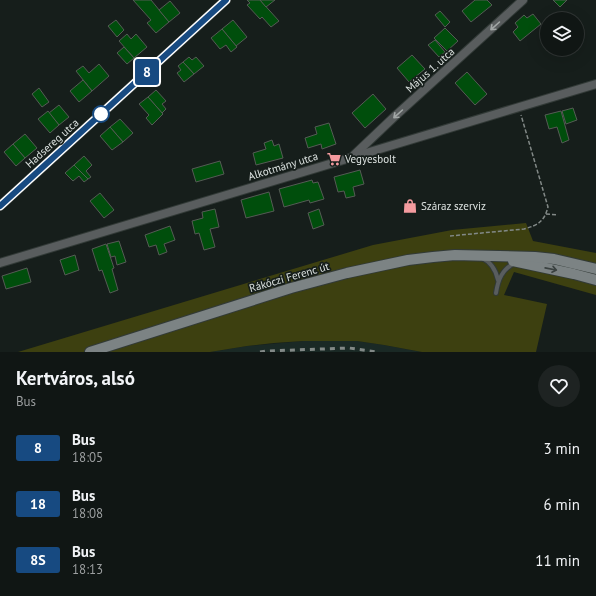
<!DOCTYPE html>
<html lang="en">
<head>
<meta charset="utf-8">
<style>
  :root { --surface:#101614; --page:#1e2322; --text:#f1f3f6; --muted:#9c9fa0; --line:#303534 }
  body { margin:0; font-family:"PT Sans",sans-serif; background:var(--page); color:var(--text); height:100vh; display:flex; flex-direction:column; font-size:15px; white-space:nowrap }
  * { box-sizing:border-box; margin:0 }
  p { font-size:13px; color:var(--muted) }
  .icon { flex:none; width:22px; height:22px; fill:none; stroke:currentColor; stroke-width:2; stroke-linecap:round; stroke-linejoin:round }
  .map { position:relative; height:352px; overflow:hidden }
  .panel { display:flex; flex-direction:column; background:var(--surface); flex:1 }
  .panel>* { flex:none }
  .badge { padding:0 8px; border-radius:3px; font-size:14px; line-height:26px }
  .controls { position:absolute; left:540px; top:12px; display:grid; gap:8px }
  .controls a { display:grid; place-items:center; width:44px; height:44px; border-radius:50%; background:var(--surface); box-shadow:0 4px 16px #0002,0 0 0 1px var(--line); font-size:20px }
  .map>.badge { position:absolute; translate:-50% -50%; box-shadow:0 0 0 2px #fff }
  .round { display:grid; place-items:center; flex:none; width:42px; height:42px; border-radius:21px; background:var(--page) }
  .head { display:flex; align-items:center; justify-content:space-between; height:68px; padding:0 16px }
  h1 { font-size:19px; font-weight:700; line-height:30px }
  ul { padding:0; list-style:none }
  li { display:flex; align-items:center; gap:12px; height:56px; padding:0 16px }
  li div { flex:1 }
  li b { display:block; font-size:15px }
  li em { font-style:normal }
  li .badge { min-width:44px; font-weight:700; text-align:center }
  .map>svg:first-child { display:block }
</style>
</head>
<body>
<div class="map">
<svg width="596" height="352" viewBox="0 0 596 352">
  <rect width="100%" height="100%" fill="#161e1b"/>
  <polygon fill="#1a2925" points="303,341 357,341 384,345 422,352 210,352 247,346"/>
  <polygon fill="#3d4010" points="526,223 533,241 596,253 596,295 514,272 504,295 547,304 536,352 422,352 384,345 357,341 303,341 274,343 247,346 210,352 18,352 373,245 452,230"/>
  <g fill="#004e0c" stroke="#555b55">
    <polygon points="133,0 151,0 169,22 156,33 147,23 151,20"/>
    <polygon points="247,0 260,0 279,21 271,27 262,17 260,19 247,5 250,3"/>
    <polygon points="260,0 275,0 266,7"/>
    <polygon points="475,0 487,0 492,5 471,22 462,11"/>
    <polygon points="553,0 567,0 560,7"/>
    <polygon points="170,1 180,13 169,22 159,10"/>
    <polygon points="440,11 450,22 445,27 435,15"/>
    <polygon points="533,14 541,24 520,41 513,32 518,27 515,23 524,15 527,18"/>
    <polygon points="116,20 124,30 117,37 108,26"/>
    <polygon points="233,20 247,37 236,46 222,29"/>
    <polygon points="445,28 458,41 447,51 434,38"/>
    <polygon points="222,29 237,47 231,52 226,45 220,49 211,38"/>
    <polygon points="547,31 547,41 542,35"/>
    <polygon points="127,34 131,39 136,34 147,47 134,58 119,41"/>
    <polygon points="435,40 445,52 439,57 428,45"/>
    <polygon points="124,47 134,58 127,64 117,53"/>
    <polygon points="412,55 425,69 409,82 397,68"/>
    <polygon points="189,57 192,60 196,57 204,66 194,74 183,62"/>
    <polygon points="183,62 194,74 184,82 177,73 181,70 178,66"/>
    <polygon points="99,64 109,76 92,91 76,71 83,66 89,73"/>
    <polygon points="467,72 487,94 475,105 455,83"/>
    <polygon points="83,80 92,91 79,102 70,91"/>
    <polygon points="39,88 49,102 42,107 32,94"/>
    <polygon points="156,90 166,101 162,104 166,109 162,113 148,97"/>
    <polygon points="373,94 386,109 365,128 352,113"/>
    <polygon points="148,97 163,114 152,125 146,118 149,115 139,104"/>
    <polygon points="59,105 69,117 59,125 49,113"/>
    <polygon points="573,108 577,120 566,124 562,111"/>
    <polygon points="48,111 59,125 50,133 38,119"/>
    <polygon points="561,111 569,140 562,143 557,127 549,129 545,115"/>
    <polygon points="120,119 133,133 123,142 110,127"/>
    <polygon points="329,123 336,144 322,149 321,144 308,148 305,138 317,134 315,127"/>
    <polygon points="110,127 123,142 112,150 100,136"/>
    <polygon points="25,134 37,148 25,158 13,144"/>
    <polygon points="272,140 274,146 279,144 283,158 256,165 253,153 266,149 264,143"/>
    <polygon points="13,144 25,158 16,166 4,152"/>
    <polygon points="84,156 92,165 86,171 91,177 88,179 74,165"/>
    <polygon points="220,161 224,174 196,182 192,169"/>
    <polygon points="74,165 88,179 84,182 79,176 73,181 65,173"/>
    <polygon points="360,170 364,184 353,187 355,196 346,198 344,191 338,192 334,177"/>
    <polygon points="312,180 313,183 318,182 324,199 310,203 309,200 284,207 279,189"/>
    <polygon points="269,192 274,211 246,218 241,200"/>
    <polygon points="100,193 114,210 104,218 90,201"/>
    <polygon points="215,209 219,227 210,229 215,247 204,250 199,233 195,234 192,221 203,218 202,212"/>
    <polygon points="319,209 324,225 313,229 308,213"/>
    <polygon points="170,226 175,240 164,244 167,252 159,255 156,245 149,247 145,235"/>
    <polygon points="119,241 126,262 117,265 115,256 111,257 107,244"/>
    <polygon points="106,244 114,268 112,269 118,290 110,293 102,270 99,271 92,249"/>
    <polygon points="75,255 79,270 65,275 60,260"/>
    <polygon points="27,268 31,282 6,289 2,276"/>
  </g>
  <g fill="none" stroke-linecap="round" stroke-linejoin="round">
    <defs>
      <g id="lane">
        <path d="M482,258C491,262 496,271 498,280"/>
        <path d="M496,293C498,280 502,269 515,263"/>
      </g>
      <g id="street">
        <polyline points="354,155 394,117 523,0"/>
        <polyline points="0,206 226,0"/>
        <polyline points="0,263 596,84"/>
      </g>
      <g id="secondary">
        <polyline points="513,261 574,274 596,280"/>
        <polyline points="90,352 291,288 347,273 408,260 433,257 455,255 535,257 554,259 596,269"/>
      </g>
    </defs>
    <use href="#lane" stroke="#323a37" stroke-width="6"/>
    <use href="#street" stroke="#323a37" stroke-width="10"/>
    <use href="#secondary" stroke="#323a37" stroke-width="12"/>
    <g stroke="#828987" stroke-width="1.5" stroke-dasharray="4 2" stroke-linecap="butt">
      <polyline points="546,214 558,215"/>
      <path d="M450,236L524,229C538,225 544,222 548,207L521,115"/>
    </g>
    <use href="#lane" stroke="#595d5e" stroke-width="4"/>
    <use href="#street" stroke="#595d5e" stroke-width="8"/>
    <use href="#secondary" stroke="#7c8384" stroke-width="10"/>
    <polyline stroke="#828987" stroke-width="3" stroke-dasharray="5 5" stroke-linecap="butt" points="260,352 267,351 349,348 377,352"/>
  </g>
  <defs><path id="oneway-shaft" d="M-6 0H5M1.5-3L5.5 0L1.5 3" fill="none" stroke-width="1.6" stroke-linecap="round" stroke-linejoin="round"/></defs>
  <g stroke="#a2a7a6">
    <use href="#oneway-shaft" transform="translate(495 26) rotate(138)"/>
    <use href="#oneway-shaft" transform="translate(398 114) rotate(138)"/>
  </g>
  <use stroke="#3a4140" href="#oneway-shaft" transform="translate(551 269) rotate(11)"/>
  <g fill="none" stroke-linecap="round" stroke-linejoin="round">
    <defs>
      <polyline id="line" points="0,206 226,0"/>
    </defs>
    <use href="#line" stroke="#fff" stroke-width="9"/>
    <use href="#line" stroke="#174a81" stroke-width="6"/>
  </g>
  <defs>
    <symbol id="supermarket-bare" viewBox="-9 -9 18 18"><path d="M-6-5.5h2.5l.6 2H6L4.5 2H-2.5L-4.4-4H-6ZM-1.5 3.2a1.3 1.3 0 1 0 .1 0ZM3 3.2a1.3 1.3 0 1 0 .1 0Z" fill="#f49b9f" stroke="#161e1b" stroke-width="2.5" paint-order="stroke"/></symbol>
    <symbol id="shop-bare" viewBox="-9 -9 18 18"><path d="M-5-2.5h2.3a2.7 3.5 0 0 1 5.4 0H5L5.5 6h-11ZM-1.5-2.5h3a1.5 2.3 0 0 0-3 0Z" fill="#f49b9f" stroke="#161e1b" stroke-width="2.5" paint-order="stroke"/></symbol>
  </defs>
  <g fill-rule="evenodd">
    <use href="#supermarket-bare" x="324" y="149" width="20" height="20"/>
    <use href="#shop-bare" x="400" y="196" width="20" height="20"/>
  </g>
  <circle fill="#fff" stroke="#174a81" stroke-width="2" cx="101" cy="114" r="8"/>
  <g text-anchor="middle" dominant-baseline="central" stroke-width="3.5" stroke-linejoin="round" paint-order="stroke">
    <g font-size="11" fill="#dde3e1" stroke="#161e1b">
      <text transform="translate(430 70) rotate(-42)">Május 1. utca</text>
      <text transform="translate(52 143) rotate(-42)">Hadsereg utca</text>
      <text transform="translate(283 166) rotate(-17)">Alkotmány utca</text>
      <text transform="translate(289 277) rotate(-16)">Rákóczi Ferenc út</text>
    </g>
    <g font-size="11" fill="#dde3e1" stroke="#161e1b" text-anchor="start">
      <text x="345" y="159">Vegyesbolt</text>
      <text x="421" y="206">Száraz szerviz</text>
    </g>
  </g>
</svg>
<div class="controls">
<a><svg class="icon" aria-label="layers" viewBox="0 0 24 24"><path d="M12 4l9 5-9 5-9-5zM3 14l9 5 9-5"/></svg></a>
</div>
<b class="badge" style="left:147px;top:72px;background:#174a81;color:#fff">8</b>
</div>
<section class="panel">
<div class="head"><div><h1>Kertváros, alsó</h1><p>Bus</p></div><a class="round"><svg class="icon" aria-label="heart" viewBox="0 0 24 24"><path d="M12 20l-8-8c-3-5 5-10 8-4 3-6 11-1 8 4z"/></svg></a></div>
<ul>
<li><span class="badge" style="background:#174a81;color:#fff">8</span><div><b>Bus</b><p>18:05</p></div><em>3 min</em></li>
<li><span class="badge" style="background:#174a81;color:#fff">18</span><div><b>Bus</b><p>18:08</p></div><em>6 min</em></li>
<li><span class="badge" style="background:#174a81;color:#fff">8S</span><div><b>Bus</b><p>18:13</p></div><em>11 min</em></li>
</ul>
</section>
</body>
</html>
